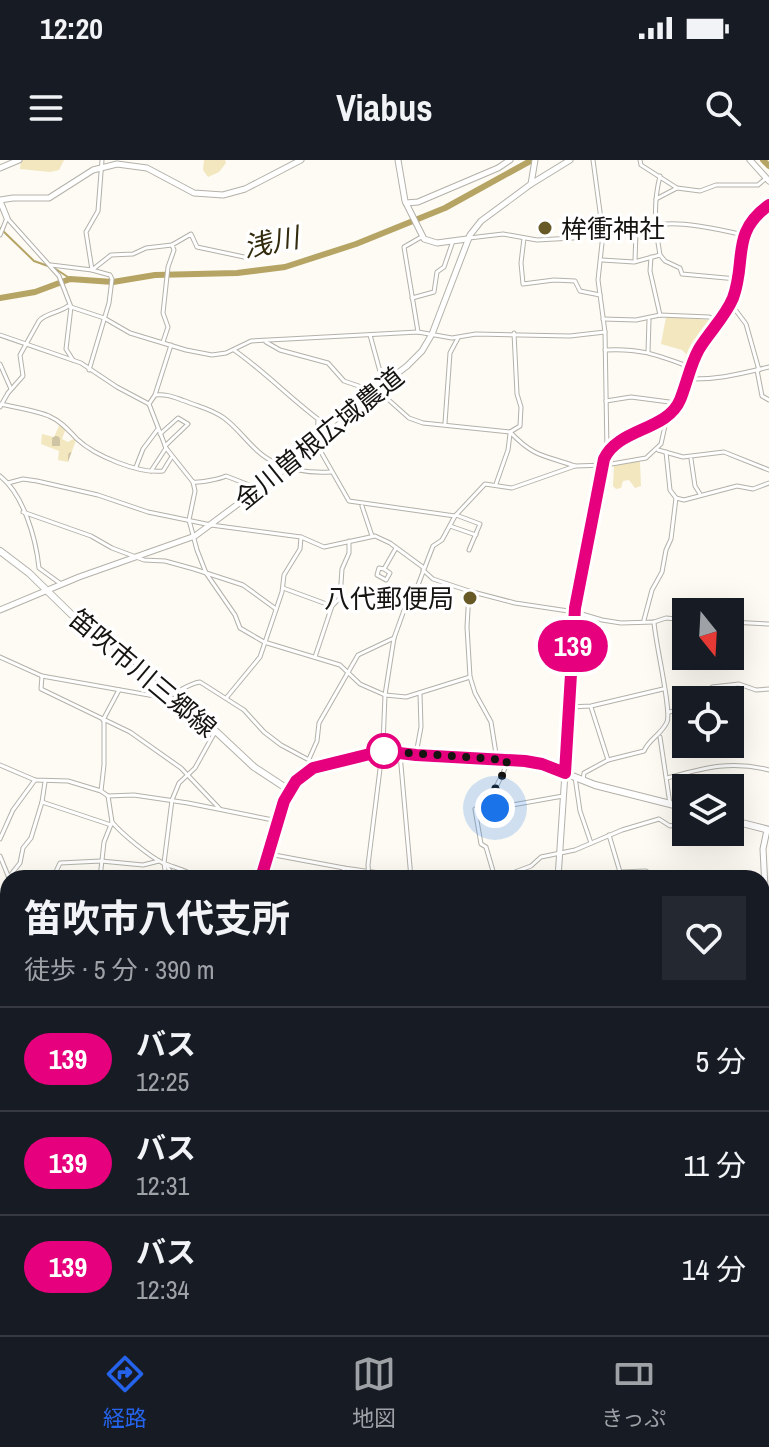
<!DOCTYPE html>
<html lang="ja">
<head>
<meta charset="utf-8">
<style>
  :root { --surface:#171b24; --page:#242831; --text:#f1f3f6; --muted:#9ea1a6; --line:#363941; --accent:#2563eb }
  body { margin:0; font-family:"Archivo Narrow","Noto Sans JP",sans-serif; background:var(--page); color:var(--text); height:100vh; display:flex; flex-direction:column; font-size:30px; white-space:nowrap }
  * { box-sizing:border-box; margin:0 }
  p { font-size:26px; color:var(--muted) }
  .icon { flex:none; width:44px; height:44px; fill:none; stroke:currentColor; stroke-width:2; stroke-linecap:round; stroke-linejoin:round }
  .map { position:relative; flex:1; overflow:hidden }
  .sheet { position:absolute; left:0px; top:710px; width:770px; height:466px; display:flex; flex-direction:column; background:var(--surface); border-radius:24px 24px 0 0; box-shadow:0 8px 32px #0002 }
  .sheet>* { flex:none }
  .badge { padding:0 16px; border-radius:26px; font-size:28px; line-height:52px }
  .needle { width:52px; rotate:162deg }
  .fabs { position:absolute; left:672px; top:438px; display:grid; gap:16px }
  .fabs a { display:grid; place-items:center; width:72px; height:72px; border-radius:0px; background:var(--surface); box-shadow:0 8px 32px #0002; font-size:40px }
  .you { position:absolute; width:40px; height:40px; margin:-20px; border:6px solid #fff; border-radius:50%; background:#1a73e8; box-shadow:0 0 0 12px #1a73e833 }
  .map>.badge { position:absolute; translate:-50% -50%; box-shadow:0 0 0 4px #fff }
  .round { display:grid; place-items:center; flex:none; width:84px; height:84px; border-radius:0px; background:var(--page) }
  .overview { display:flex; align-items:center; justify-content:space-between; height:136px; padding:0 24px }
  h1 { font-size:38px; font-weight:700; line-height:60px }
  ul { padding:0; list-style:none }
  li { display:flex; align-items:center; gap:24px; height:104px; padding:0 24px; border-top:2px solid var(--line) }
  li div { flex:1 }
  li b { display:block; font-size:30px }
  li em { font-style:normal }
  li .badge { min-width:88px; font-weight:700; text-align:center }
  .status { display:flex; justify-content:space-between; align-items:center; height:56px; padding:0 40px; background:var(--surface); direction:ltr }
  .status svg { height:22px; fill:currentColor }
  header { display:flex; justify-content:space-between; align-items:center; height:104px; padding:0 24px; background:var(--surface); font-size:36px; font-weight:700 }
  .dock { display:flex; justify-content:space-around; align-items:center; height:112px; border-top:2px solid var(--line); background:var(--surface); font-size:22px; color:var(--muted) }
  .dock a { display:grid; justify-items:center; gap:4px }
  .dock .current { color:var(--accent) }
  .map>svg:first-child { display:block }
</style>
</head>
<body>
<div class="status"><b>12:20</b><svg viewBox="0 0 49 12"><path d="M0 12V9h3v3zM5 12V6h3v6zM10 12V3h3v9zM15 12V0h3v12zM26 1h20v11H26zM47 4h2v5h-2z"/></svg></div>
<header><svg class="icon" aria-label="menu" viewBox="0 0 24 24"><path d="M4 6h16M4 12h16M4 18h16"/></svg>Viabus<svg class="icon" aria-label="search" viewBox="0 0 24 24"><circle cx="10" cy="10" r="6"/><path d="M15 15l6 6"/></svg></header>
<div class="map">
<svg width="769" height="1175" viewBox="0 0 769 1175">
  <defs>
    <pattern id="forest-firs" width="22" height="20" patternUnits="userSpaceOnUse" patternTransform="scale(2)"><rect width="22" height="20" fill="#f3e7c0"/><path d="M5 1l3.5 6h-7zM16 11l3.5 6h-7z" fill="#cfc5a4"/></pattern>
    <pattern id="cemetery-stones" width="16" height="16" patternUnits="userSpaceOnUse" patternTransform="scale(2)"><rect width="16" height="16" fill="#f3e7c0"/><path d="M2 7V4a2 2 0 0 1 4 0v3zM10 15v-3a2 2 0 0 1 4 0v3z" fill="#cfc5a4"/></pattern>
  </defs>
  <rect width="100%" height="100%" fill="#fdfbf3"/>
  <g fill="url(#forest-firs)">
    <polygon points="204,0 225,0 226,3 219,12 208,17 203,10"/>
    <polygon points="638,301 640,302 641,326 635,328 629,320 623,321 621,328 616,329 613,326 614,306"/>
  </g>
  <polygon fill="url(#cemetery-stones)" points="60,264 66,268 62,279 68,282 75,278 76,280 68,302 58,300 59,291 41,284 42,274 54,277"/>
  <g fill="#f3e7c0">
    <polygon points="21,0 64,0 59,10 50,12 20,9"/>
    <polygon points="666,157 712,160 692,203 684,201 686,194 682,190 661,184"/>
  </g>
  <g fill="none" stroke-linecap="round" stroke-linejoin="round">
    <g stroke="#b6a465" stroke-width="2">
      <polyline points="0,68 34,101 48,106"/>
      <polyline points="54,108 71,119"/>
      <polyline points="0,804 8,807"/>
      <polyline points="762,983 769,985"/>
      <polyline points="25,1175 31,1168"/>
    </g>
    <g stroke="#b6a465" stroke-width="6">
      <polyline points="763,0 769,6"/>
      <polyline points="0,138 35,132 70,119 113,122 155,115 237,113 285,107 356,84 445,48 532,0"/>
      <polyline points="0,1004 8,1006"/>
    </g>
    <defs>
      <g id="street">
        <polyline points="593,0 603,74 598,120 605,172 607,292"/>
        <polyline points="640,0 641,5 677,28 700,31 716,25 758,25 765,19"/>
        <polyline points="656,39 677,28"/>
        <polyline points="7,58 59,116 71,147 66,189 73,200"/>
        <path d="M656,66C673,59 723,70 743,75"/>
        <polyline points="604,74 644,72 656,68"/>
        <polyline points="0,75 7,58"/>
        <polyline points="469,78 503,74 537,80 573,78 583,72 602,71"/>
        <polyline points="524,78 521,103 523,124 554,120 575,121 580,131 600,135"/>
        <polyline points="660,95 665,101 680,108 682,114 737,119"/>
        <polyline points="651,97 650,111 660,155"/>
        <path d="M602,100L634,102L660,95C655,66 653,44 660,16"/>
        <polyline points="635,101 636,72"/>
        <polyline points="51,105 92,110 111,95 133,94 146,88 172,85"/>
        <polyline points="412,138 434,132 437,112 444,107 453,81"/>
        <polyline points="731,144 746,164 759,210"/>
        <polyline points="603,159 636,160 660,155 709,157 720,162"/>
        <polyline points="418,172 404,87 423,76"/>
        <polyline points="0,175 81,203 117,227 149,244 166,288 193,322 195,331 189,360 197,390 206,413 235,455 240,468 264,482 340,505 360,524 385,535 406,537 470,517"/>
        <polyline points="370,175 387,237"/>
        <polyline points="163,182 168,167 163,153 168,107 174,90 172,85 191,74 197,87 244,97"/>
        <polyline points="266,182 280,190 328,203 344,221 382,234 409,258 423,263 510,272 520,266 521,247 517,234 514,173"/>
        <path d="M234,190C264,211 289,237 318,259L317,285L349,341L455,356"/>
        <path d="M605,190C641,188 657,195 690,207"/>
        <polyline points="648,192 649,160"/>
        <polyline points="0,204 11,229"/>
        <polyline points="89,210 109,143 112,119 110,115 92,110 86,72 98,51 102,0"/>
        <polyline points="757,210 762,236 769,240"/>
        <path d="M687,219C718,220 739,214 769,207"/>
        <path d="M155,235C168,234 173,237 185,241C199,247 210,248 224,258C242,271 253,293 276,303C293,311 313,313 331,312"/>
        <polyline points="606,241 631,237 677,243"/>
        <path d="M1,244C17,248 34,250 49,256C62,262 68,270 77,279C95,296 139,314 163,311L171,298"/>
        <polyline points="149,244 155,235 171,185"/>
        <path d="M0,247L8,233L23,216L20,195L39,161C45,153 59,153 68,146L104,158L130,173L186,190L212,195L226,193L251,181L288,179L418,172L452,178L476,174L570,176L605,172"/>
        <polyline points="445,263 450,193 458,178"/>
        <path d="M510,272C535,298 544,295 575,306"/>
        <polyline points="160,274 178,258 188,264 165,286"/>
        <polyline points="658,290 683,297 724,292 769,310"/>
        <polyline points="691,299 695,326 700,334"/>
        <polyline points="136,307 143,289 158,269"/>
        <polyline points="151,311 166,288"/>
        <path d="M0,316C24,335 36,379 39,408L61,424"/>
        <path d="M193,322C199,323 220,319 226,316L257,328"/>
        <polyline points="8,323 23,319 37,321 98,335 148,352 211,365 301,377 324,387 375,376 390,383 424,408"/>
        <polyline points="496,324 508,290 510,274"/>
        <polyline points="676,338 684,340 737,326 753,329 769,323"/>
        <polyline points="362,346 372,376"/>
        <polyline points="23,352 91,376 112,388 144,400 165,401 194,409 243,425 276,449"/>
        <polyline points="456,355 480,364 469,390"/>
        <polyline points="450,366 476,375"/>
        <polyline points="384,409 390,413 386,420 377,415 379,408 384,409 396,388"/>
        <polyline points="423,410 433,419 469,431 515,443 575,452 602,460 621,463 654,462 666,458 686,460"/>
        <polyline points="283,428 332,446"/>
        <polyline points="469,431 467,467 470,517 475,533 491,562 497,600"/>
        <polyline points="644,460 652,430 662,412 666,390 671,379 676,338 670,330 666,292"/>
        <polyline points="730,462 769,464"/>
        <path d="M0,497L42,516L160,537C175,537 185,524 200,522L244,550L264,572L281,585L309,600L312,607"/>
        <polyline points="315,497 332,446 340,438 342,409 349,393 349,381"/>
        <polyline points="42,516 41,529 130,572 181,608 219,648"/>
        <polyline points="227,537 260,497 282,432 284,415 300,389 301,377"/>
        <polyline points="711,540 712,527 739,524 756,530 769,529"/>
        <polyline points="569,547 591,546 663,529"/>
        <polyline points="591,547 608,600"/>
        <polyline points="669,552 686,548"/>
        <polyline points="103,560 119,530"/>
        <polyline points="660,577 670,644"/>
        <polyline points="400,594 411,718"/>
        <polyline points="416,594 421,567 420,534"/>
        <polyline points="309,599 317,581 319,563 358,495 394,478"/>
        <polyline points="0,605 35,620 68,621 101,631 108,636 134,635 188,643 278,661"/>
        <polyline points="575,617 580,651 591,683"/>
        <path d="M667,618C704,608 730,600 769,610"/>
        <path d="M583,620L584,613L608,600L644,591C649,579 661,575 667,562C672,551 655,482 654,462"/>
        <polyline points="101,631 104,605 104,560"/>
        <polyline points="42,642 111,665"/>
        <path d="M490,644C492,627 505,617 507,600"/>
        <path d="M112,662C122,674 149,696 163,703C175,708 187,710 198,718"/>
        <polyline points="609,675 620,712 646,711 655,718"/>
        <polyline points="0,679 13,650 35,620"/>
        <polyline points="269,694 344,708 414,718"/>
        <polyline points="0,696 9,718"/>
        <polyline points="166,705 175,718"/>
        <polyline points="9,717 20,703 23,688 31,678 42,642 45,622"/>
        <polyline points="53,718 60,703 101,701 143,705 159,701"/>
        <polyline points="100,718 104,682 112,662 108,636"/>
        <polyline points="166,718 164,703 172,640 179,623 195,608 215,572"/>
        <polyline points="343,718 344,708"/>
        <polyline points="369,718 368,705 383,585 385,535 394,478 407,442 418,425 433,386 442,380 455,356 485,324 512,328 575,306 606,305 646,298 661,284 667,257"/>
        <polyline points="495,718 486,687 481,684 475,649 490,644 495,648 563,636"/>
        <polyline points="511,718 515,712 531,706 541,697 575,690 622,670 659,659 670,666 686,662"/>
        <polyline points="0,784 8,750"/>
        <polyline points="762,855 766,846"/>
        <polyline points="0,869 8,873"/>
        <polyline points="762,910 769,898"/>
        <polyline points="8,932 8,937"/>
        <polyline points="762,1047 769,1047"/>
        <polyline points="762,1088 769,1088"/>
        <polyline points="762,1102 769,1102"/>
        <polyline points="0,1161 0,1170"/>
        <polyline points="239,1168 240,1175"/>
        <polyline points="28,1175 33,1168"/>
        <polyline points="445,1175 445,1168"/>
        <polyline points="548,1175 553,1168"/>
        <polyline points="571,1175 581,1175"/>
        <polyline points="572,1175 578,1168"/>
        <polyline points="594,1175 650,1168"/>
      </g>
      <g id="secondary">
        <polyline points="398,0 405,41 424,79 437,83 467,79"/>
        <polyline points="750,0 769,21"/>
        <polyline points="0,8 19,0"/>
        <polyline points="531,24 570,0"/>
        <polyline points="0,40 13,38 49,38 93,10 117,4 147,8 194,33 223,35 245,29 301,0"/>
        <polyline points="0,41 7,58"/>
        <polyline points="406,43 418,42 498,8 510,0"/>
        <polyline points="0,450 79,417 195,376 317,285 374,231 407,206 422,191 432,174 470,75 481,61 531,24 535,0"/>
        <polyline points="767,670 763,689 768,785"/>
        <polyline points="558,718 565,613"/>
        <polyline points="744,1168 751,1175"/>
        <polyline points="650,1175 651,1168"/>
      </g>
      <g id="primary">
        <polyline points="0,391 29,413 71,454 161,520 254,607 289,630"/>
        <path d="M565,613L575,448L604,299C618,269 667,269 680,240C687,224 690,205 699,189C710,171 725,157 733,138C747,100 730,73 769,45"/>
        <polyline points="730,660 769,670"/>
        <polyline points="261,718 284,641 296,621 313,608 382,591 542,604 595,625 686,648"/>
        <polyline points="0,984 8,979"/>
      </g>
      <g id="highway">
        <polyline points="762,796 768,785"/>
        <polyline points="762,844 769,842"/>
        <polyline points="762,889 769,878"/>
        <polyline points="564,1175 569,1168"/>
      </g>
    </defs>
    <use href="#street" stroke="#b3b1a9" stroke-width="5"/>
    <use href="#secondary" stroke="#b3b1a9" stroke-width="7"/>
    <use href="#primary" stroke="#b3b1a9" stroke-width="8"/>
    <use href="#highway" stroke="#b3b1a9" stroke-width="10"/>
    <use href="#street" stroke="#fff" stroke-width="3"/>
    <use href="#secondary" stroke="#fff" stroke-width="5"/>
    <use href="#primary" stroke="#fff" stroke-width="6"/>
    <use href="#highway" stroke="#fff" stroke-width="8"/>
  </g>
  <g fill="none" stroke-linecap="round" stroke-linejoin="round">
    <defs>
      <path id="line" d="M261,718L284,641L296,621L313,608L382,591L416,595L525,601L542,604L565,613L575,448L604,299C618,268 667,271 680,240C687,223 690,205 699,189C710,171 725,157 733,138C747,100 730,73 769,45"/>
    </defs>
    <use href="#line" stroke="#fff" stroke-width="18"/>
    <use href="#line" stroke="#e6007e" stroke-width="12"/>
    <path stroke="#151411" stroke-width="8" stroke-dasharray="0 14.4" d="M384,591H382L507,600C505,617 493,627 490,644L495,648"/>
  </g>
  <g fill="#685a27" stroke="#fff" stroke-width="3">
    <circle cx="545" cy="68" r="8"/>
    <circle cx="470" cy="438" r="8"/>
  </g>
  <circle fill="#fff" stroke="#e6007e" stroke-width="4" cx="384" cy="591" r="16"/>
  <g text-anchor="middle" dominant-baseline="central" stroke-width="7" stroke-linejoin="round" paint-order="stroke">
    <g font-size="26" fill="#151411" stroke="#fff" text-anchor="start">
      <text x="561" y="68">桙衝神社</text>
      <text x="454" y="438" text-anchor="end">八代郵便局</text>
    </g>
    <g font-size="26" fill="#151411" stroke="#fff">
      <text transform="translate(319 278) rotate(-39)">金川曽根広域農道</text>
      <text transform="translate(143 513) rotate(40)">笛吹市川三郷線</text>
    </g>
    <g font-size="28" font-style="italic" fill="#332b0e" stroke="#fff">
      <text transform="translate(271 82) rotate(-11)">浅川</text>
    </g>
  </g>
</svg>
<div class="fabs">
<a><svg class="needle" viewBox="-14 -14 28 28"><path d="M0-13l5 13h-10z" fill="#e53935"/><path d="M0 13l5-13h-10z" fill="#9ea1a6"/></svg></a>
<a><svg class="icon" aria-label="locate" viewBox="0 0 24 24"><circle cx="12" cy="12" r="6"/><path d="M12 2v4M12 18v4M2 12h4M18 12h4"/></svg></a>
<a><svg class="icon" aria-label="layers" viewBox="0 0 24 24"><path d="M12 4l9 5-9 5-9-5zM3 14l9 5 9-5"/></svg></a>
</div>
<div class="you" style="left:495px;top:648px"></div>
<b class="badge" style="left:573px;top:486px;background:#e6007e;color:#fff">139</b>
<section class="sheet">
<div class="overview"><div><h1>笛吹市八代支所</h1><p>徒歩 · 5 分 · 390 m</p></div><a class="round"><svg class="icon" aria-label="heart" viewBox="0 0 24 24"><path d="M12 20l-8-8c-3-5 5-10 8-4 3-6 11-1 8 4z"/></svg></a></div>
<ul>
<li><span class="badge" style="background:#e6007e;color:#fff">139</span><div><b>バス</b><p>12:25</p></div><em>5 分</em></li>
<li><span class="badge" style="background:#e6007e;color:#fff">139</span><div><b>バス</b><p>12:31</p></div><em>11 分</em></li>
<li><span class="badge" style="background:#e6007e;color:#fff">139</span><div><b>バス</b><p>12:34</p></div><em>14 分</em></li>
</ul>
</section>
</div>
<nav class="dock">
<a class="current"><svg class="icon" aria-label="directions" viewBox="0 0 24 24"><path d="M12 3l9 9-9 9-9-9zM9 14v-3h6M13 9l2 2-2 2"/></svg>経路</a>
<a><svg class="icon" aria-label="map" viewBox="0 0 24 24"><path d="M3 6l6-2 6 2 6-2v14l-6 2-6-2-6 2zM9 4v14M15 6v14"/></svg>地図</a>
<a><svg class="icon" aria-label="tickets" viewBox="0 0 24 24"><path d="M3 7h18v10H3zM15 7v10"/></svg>きっぷ</a>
</nav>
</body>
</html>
